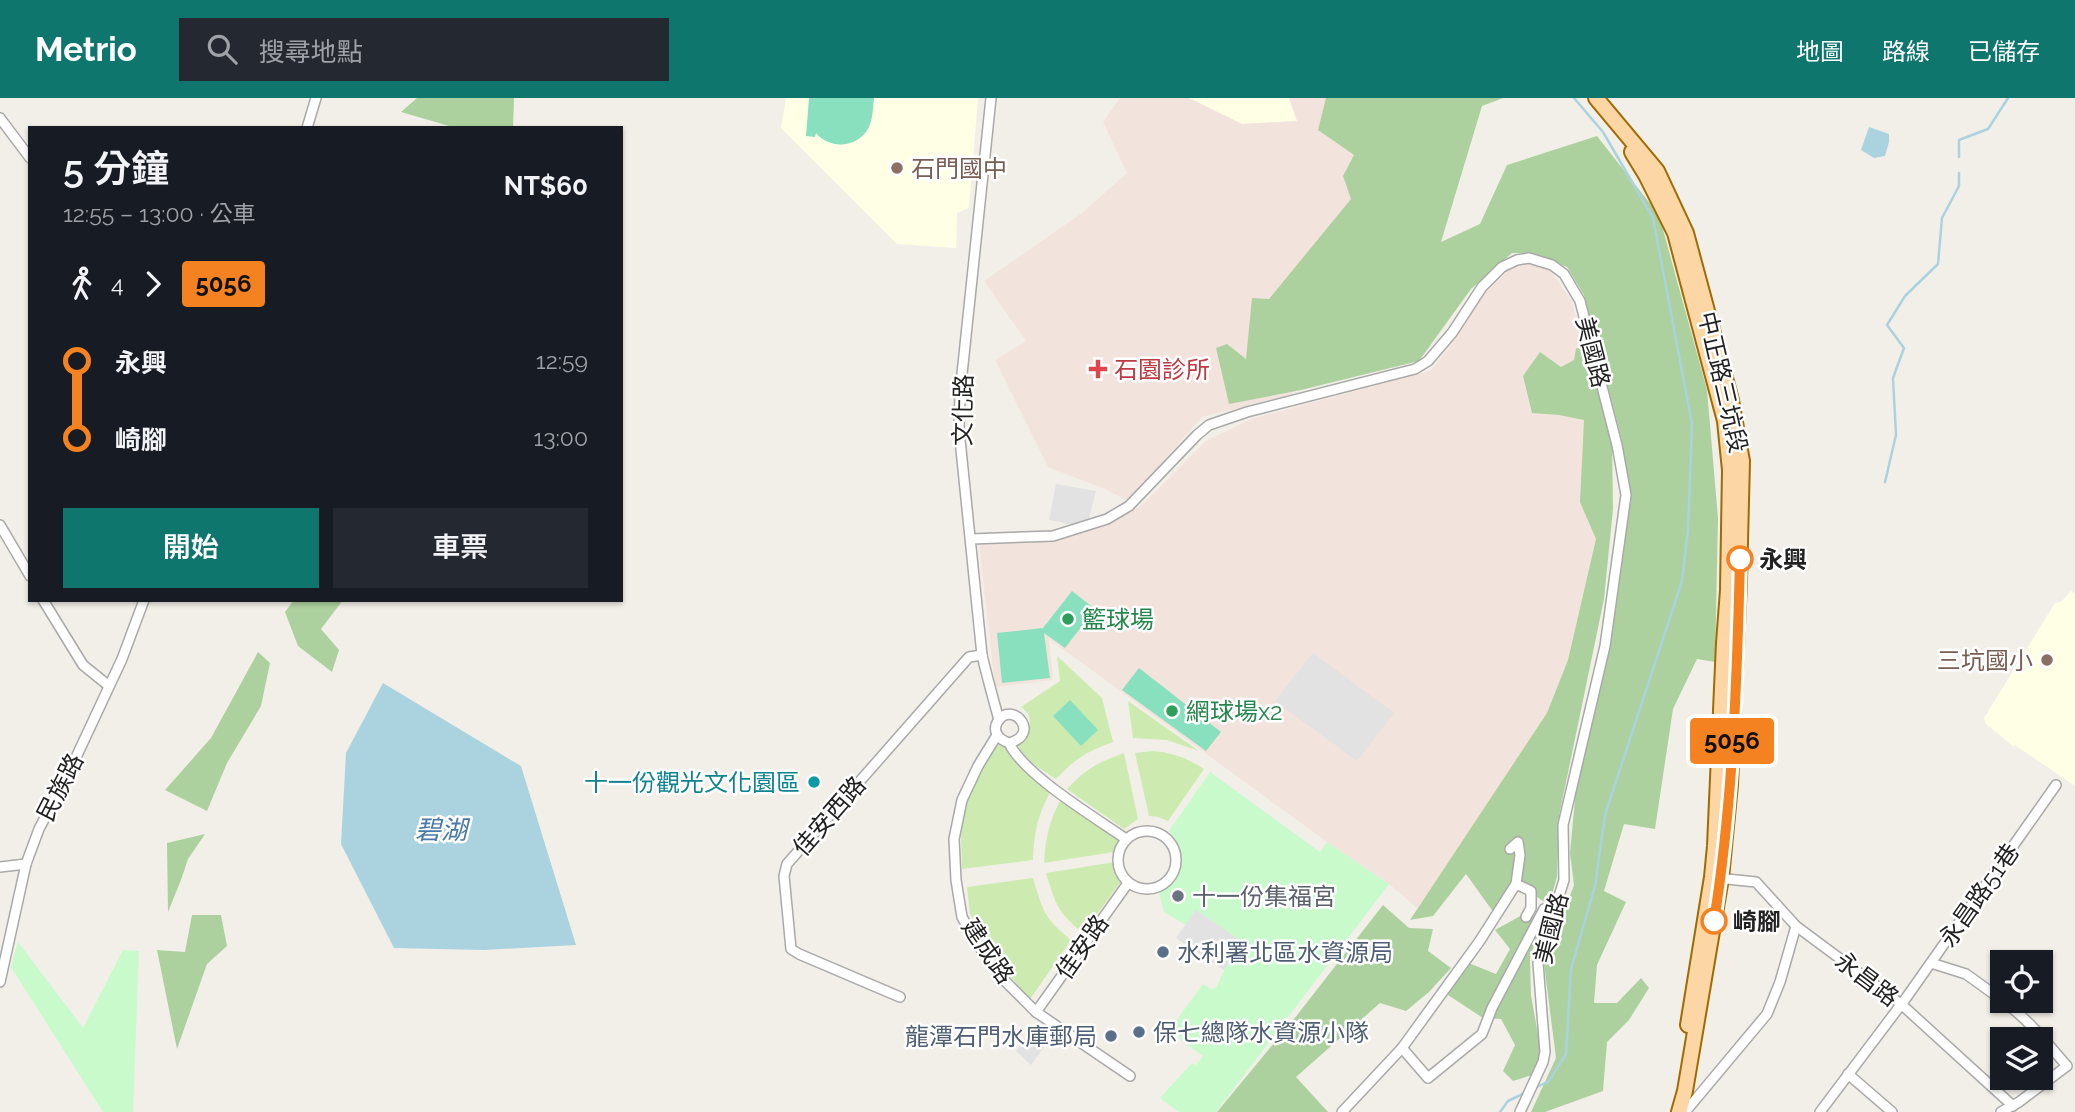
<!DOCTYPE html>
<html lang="zh-TW">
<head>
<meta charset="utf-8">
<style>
  :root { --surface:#171b24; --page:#242831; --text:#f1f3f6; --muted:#9ea1a6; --accent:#0f766e }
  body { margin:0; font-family:Raleway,"Noto Sans TC",sans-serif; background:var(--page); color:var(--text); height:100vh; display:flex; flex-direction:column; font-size:26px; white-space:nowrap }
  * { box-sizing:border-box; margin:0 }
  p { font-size:23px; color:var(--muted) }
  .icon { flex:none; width:38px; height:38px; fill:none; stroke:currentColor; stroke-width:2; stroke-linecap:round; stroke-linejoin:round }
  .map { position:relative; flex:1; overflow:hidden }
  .drawer { position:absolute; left:28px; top:28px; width:595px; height:476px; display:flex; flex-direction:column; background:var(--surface); border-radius:0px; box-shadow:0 2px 5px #0004 }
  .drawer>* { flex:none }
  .badge { padding:0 14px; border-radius:5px; font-size:24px; line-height:46px }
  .tools { position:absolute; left:1990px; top:852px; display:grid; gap:14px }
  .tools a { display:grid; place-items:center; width:63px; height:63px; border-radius:0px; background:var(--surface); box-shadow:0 2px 5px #0004; font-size:35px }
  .map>.badge { position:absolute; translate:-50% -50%; box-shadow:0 0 0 4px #fff }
  .legs { display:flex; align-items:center; gap:10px; height:77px; padding:0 35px; font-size:23px }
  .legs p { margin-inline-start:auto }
  .head { display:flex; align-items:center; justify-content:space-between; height:119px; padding:0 35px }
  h1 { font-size:38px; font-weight:600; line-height:52px }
  .button { display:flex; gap:14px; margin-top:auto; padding:14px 35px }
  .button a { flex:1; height:80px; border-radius:0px; background:var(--accent); color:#fff; font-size:28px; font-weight:600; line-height:80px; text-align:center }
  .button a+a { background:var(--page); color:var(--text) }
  ul { padding:0 35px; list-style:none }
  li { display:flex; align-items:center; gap:24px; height:77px; font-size:26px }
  li i { display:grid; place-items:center; width:10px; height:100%; margin:0 9px; background:currentColor }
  li i::after { content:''; width:18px; height:18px; margin:-9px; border:5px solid; border-radius:50%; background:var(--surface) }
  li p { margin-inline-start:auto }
  li:first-child i { background:linear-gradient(#0000 50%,currentColor 0) }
  li:last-child i { background:linear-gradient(currentColor 50%,#0000 0) }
  header { display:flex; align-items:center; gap:42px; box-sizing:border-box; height:98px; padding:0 35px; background:var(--accent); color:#fff }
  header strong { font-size:33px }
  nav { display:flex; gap:38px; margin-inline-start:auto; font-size:24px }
  .search { width:490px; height:63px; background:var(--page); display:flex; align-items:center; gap:18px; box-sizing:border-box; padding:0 24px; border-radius:0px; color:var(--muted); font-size:26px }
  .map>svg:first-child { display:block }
</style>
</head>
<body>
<header>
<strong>Metrio</strong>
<div class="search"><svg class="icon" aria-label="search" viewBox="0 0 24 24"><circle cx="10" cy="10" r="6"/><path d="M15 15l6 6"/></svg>搜尋地點</div>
<nav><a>地圖</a><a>路線</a><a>已儲存</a></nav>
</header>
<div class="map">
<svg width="2075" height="1014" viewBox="0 0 2075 1014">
  <rect width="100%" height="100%" fill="#f2efe9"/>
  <g fill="#ffffe5">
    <polygon points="786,0 978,0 969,110 957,115 956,150 897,146 781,30"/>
    <polygon points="1189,0 1289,0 1298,23 1242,26"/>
    <polygon points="2071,493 2075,496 2075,688 2015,647 2013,648 1986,626 1984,620 2055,505 2061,504"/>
  </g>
  <g fill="#f3e3dd">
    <polygon points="1120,0 1189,0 1242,26 1297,23 1289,0 1341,0 1391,67 1294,202 1293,296 1202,319 1128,403 1105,391 1048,369 995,262 1026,243 984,183 1082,115 1127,75 1103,24"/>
    <polygon points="1527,165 1549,171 1571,202 1595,282 1607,419 1564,603 1417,810 1389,786 1327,744 1049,541 1053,582 995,589 979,445 1052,443 1091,431 1142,407 1206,343 1251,321 1430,273 1451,248 1484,195 1505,174"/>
  </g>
  <g fill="#cdebb0">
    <path d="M1057,558L1102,600L1113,644C1086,654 1076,660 1056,681C1043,672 1022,662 1018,646L1026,643C1030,629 1034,618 1021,609L1060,583Z"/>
    <polygon points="1128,603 1199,653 1167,642 1133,640"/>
    <path d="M1001,641L1011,648C1014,670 1035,679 1052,691C1038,716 1034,733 1033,762L962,771C962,760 961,749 961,738C962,702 982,670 1001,641Z"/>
    <path d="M1152,653C1172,654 1187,660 1204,671L1168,723L1158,719L1149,718L1135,655Z"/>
    <path d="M1124,655L1138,721L1124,731L1067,691C1087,670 1097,665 1124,655Z"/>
    <path d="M1062,699L1118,739L1114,754L1044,765C1045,740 1050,721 1062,699Z"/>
    <path d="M1115,764L1118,775L1123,781L1083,835C1058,815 1055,805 1046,775Z"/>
    <path d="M1033,780C1043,813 1044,820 1071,842L1029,903L985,843L970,816L967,789Z"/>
  </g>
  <g fill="#add19e">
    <polygon points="417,0 514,0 513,30 456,30 401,14"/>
    <polygon points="1326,0 1503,0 1482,8 1441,144 1480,126 1507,67 1597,38 1659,117 1707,292 1718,420 1715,564 1697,561 1673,611 1655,731 1624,726 1604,793 1626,804 1597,867 1594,905 1617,905 1641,880 1649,890 1629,922 1607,944 1603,993 1545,1014 1531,1014 1556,960 1544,866 1574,787 1570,755 1576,691 1622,460 1622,342 1584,197 1567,169 1533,155 1512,155 1471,191 1419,263 1301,292 1229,306 1216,250 1227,246 1246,261 1252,200 1269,201 1351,101 1343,78 1354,57 1318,32"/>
    <polygon points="1588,246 1612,344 1613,411 1604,501 1559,718 1557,779 1549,807 1519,787 1494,815 1466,776 1433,818 1410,822 1547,615 1568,562 1596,441 1580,404 1584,322 1559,317 1532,315 1523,278 1540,254 1561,269 1574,262 1576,251"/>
    <polygon points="294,502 343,502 321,531 339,552 332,574 298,548 285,514"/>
    <polygon points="258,554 270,565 261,608 227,665 207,713 165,692 211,640"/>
    <polygon points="205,736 188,761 181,782 168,814 167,745"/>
    <polygon points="1383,807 1409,830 1433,831 1428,853 1451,870 1429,894 1406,913 1380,905 1296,979 1328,1014 1217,1014 1294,921"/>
    <polygon points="1524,816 1544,818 1530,860 1531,897 1541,954 1532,977 1513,983 1503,973 1515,947 1501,921 1483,920 1448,897 1466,864 1496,876 1510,851 1495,832"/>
    <polygon points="192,817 221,817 227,848 207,866 177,951 157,852 185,854"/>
  </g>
  <g fill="#c8facc">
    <path d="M1210,674L1320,754L1327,744L1389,786L1216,1014H1179L1160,1000L1192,965L1196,967L1203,958L1181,942L1172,928L1203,886L1211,891L1216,890L1224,872L1243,844L1196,812L1186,827L1164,814L1156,783C1181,774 1184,753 1169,733Z"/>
    <polygon points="18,844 83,930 123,852 139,853 133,1014 103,1014 11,869"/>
  </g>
  <g fill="#88e0be">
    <path d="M809,0H874C873,9 873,20 869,29C859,50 830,52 816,35L815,39L806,38Z"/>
    <polygon points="1072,493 1095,511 1065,550 1044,535 1050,580 1002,585 997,535 1043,530"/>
    <polygon points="1139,570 1221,634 1206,653 1122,592"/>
    <polygon points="1070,602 1098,632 1081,648 1053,618"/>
  </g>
  <g fill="#e2e2e2">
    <polygon points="1056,386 1096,393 1088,424 1078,428 1049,422"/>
    <polygon points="1313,555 1394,615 1357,663 1275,603"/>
    <polygon points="1196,812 1243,844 1224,872 1176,840"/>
    <polygon points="1032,931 1047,945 1031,967 1016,953"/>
  </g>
  <g fill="#aad3df">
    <polygon points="1869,29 1889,36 1889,44 1885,58 1874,60 1861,52"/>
    <polygon points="383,585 521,668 576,847 484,852 394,850 341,746 346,655"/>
  </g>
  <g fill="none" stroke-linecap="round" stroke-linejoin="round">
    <g stroke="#aad3df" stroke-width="2.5">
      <polyline points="1959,59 1959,42 1988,31 2008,0"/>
      <polyline points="1885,384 1896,337 1893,280 1904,250 1887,227 1905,198 1938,166 1942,120 1959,88 1959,75"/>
      <polyline points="1533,991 1549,983 1566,956 1571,871 1595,788 1605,717 1682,483 1688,432 1692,326 1653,120 1603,34 1574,0"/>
      <polyline points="1500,1014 1508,1003 1527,994"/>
    </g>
    <defs>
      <g id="minor">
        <path d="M991,0L960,295L959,332L982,557C987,579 993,600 999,622"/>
        <polyline points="0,20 30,60"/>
        <polyline points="307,30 316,0"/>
        <polyline points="0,427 30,478"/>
        <polyline points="971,441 1053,438 1107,421 1129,408 1197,337 1209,327 1247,314 1415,271 1428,263 1452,235 1482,189 1502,169 1517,162 1529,160 1552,167 1564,176 1580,203 1617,347 1626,397 1605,548 1563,727 1564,782 1538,865 1545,954 1543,964 1520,1014"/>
        <polyline points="43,502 83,567 109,588"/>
        <polyline points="997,637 978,668 962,702 954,741 956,782 962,819 978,847 1001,879 1036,914 1130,978"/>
        <path d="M1009,645C1042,636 1012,602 998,623C991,634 1000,642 1009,645C1024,677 1096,720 1126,741"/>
        <circle cx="1147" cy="762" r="29"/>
        <polyline points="1510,751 1518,744 1520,757 1516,786"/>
        <polyline points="0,769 26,766"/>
        <polyline points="1717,780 1756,784 1796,828 1901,906 2013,1008"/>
        <polyline points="1931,865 1966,876 2002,902"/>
        <polyline points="0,884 26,766 39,731 72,668 122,561 144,502"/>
        <polyline points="900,899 799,856 791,851 784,778 787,766 969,559 982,557"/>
        <polyline points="1036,914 1128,785"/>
        <polyline points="1402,950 1479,844 1516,786 1531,793 1531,810 1526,819"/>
        <polyline points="1848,976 1892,1014"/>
        <polyline points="1342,1014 1402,950 1428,980 1482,936 1492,910 1544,811 1556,809"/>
        <polyline points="1685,1014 1767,916 1780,884 1796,828"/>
        <polyline points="1820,1014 1906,900 2056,687"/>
        <path d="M2001,1014L2019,1004L2067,968C2047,945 2028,921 2003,903"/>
      </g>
      <g id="primary">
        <polyline points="1596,0 1657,73 1686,135 1731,302 1742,363 1739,483 1730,687 1721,780 1685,993 1679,1014"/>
        <polyline points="1632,54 1646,77 1675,135 1725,323 1730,372 1728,492 1724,545 1715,748 1712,779 1688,927"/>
      </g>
    </defs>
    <use href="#minor" stroke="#a9a9a9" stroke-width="12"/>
    <use href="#primary" stroke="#a06b00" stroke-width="18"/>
    <use href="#minor" stroke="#fff" stroke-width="9"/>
    <use href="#primary" stroke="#fcd6a4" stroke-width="14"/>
  </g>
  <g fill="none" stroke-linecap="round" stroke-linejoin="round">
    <defs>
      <path id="line-1" d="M1714,823C1733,704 1737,582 1740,461"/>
    </defs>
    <use href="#line-1" stroke="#fff" stroke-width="16"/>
    <use href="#line-1" stroke="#f58220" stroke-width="10"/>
  </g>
  <g fill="#8d6e63" stroke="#fff" stroke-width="2.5">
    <circle cx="897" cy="70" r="7"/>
    <circle cx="2047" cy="562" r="7"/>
  </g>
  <path fill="#e0444e" stroke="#fff" stroke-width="2.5" d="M1094.5 260.5h7v7h7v7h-7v7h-7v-7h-7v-7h7z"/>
  <g fill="#fff" stroke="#f58220" stroke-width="3.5">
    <circle cx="1740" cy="461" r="12"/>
    <circle cx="1714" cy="823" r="12"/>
  </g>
  <g fill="#2e9e5b" stroke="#fff" stroke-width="2.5">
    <circle cx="1068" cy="521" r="7"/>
    <circle cx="1172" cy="613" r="7"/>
  </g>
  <circle fill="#0f9aa8" stroke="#fff" stroke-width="2.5" cx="814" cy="684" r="7"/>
  <circle fill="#6b7280" stroke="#fff" stroke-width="2.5" cx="1178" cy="798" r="7"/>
  <g fill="#5c6f8a" stroke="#fff" stroke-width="2.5">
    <circle cx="1163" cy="854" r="7"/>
    <circle cx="1139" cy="934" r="7"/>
    <circle cx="1111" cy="938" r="7"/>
  </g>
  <g text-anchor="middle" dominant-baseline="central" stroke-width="5" stroke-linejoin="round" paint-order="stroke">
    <g font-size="24" fill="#785e54" stroke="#fff" text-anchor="start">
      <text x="911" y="70">石門國中</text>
      <text x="2033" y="562" text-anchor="end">三坑國小</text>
    </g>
    <g font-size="24" fill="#222" stroke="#fff">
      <text transform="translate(1593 254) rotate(76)">美國路</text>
      <text transform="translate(1723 284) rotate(77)">中正路三坑段</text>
      <text transform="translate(963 312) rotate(-89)">文化路</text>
      <text transform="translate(60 689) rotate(-63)">民族路</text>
      <text transform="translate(829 718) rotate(-49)">佳安西路</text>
      <text transform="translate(1979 797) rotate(-55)">永昌路51巷</text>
      <text transform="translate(1551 830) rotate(-76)">美國路</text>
      <text transform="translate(1082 849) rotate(-55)">佳安路</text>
      <text transform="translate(988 853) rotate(56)">建成路</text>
      <text transform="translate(1867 881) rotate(37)">永昌路</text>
    </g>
    <g font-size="24" fill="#be3a42" stroke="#fff" text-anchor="start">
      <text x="1114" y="271">石園診所</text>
    </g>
    <g font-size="24" font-weight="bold" fill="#222" stroke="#fff" text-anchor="start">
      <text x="1759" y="461">永興</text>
      <text x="1733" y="823">崎腳</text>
    </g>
    <g font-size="24" fill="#27864d" stroke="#fff" text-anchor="start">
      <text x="1082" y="521">籃球場</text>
      <text x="1186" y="613">網球場x2</text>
    </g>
    <g font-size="24" fill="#0d838f" stroke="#fff" text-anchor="end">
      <text x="800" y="684">十一份觀光文化園區</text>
    </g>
    <g font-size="24" fill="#5b616d" stroke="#fff" text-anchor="start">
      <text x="1192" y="798">十一份集福宮</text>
    </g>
    <g font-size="24" fill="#4e5e75" stroke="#fff" text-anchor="start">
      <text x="1177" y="854">水利署北區水資源局</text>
      <text x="1153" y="934">保七總隊水資源小隊</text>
      <text x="1097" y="938" text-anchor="end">龍潭石門水庫郵局</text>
    </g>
    <g font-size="26" font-style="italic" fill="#4a7aab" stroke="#fff">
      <text x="441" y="732">碧湖</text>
    </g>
  </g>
</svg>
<div class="tools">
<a><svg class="icon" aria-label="locate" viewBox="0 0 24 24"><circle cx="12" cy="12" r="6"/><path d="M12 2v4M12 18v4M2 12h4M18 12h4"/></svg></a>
<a><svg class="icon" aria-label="layers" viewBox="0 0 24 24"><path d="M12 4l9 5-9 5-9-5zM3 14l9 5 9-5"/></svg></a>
</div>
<b class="badge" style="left:1732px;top:643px;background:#f58220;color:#111">5056</b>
<section class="drawer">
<div class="head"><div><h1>5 分鐘</h1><p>12:55 – 13:00 · 公車</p></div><b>NT$60</b></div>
<div class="legs"><svg class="icon" aria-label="walk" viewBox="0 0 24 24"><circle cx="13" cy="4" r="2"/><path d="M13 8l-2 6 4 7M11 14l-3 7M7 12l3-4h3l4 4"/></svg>4<svg class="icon" aria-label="forward" viewBox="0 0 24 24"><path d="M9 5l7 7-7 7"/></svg><b class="badge" style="background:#f58220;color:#111">5056</b></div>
<ul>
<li><i style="color:#f58220"></i><b>永興</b><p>12:59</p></li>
<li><i style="color:#f58220"></i><b>崎腳</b><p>13:00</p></li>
</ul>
<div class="button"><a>開始</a><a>車票</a></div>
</section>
</div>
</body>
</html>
